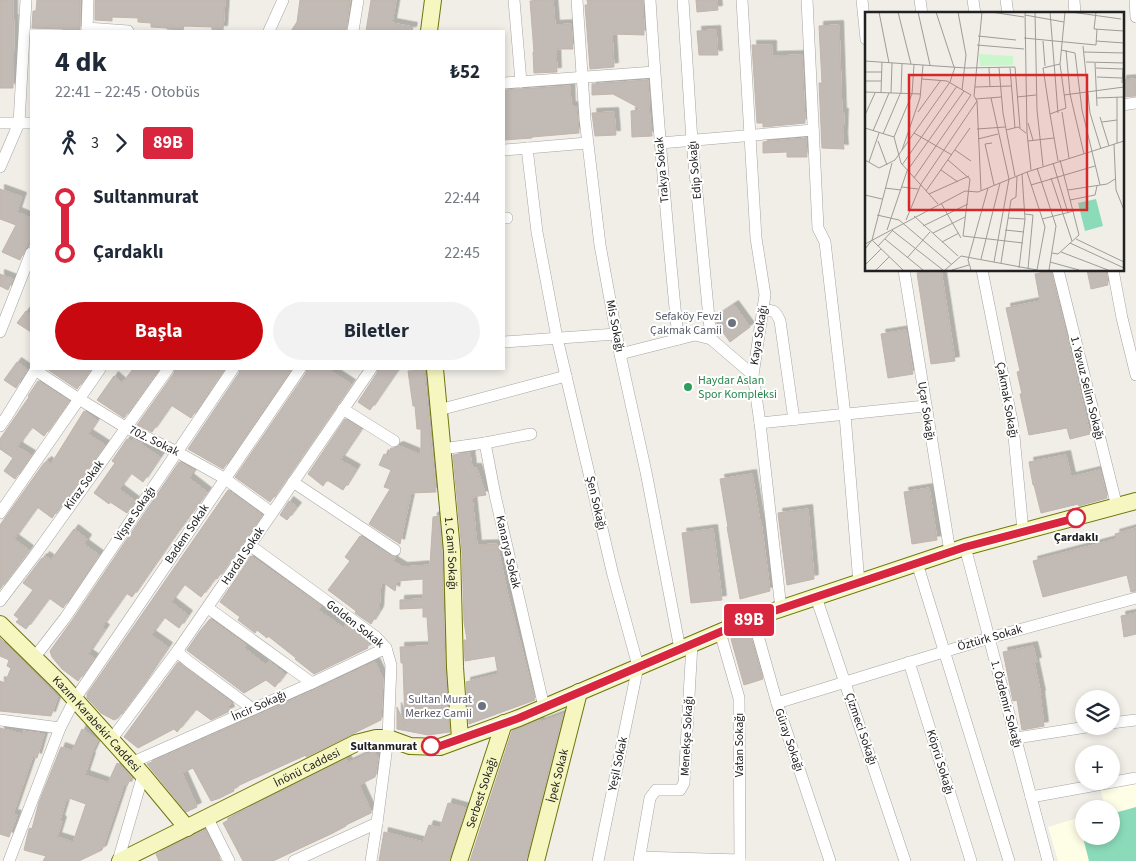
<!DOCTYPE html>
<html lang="tr">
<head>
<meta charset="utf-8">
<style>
  :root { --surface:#fff; --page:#f2f2f3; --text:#1f2937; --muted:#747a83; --accent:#c80a10 }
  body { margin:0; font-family:"Source Sans 3",sans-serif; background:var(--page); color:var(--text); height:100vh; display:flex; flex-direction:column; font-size:19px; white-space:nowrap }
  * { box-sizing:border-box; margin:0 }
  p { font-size:16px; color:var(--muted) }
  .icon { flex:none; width:28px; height:28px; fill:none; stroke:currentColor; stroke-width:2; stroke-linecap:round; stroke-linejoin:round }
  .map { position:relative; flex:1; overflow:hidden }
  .drawer { position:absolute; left:30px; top:30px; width:475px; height:340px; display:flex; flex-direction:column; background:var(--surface); border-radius:0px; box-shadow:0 2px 8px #0003 }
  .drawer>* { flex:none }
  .badge { padding:0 10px; border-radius:4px; font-size:18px; line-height:32px }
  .fabs { position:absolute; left:1075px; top:690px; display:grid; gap:10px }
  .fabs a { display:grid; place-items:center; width:45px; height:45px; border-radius:50%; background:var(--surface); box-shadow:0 2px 8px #0003; font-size:25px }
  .map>.badge { position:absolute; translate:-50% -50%; box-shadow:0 0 0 2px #fff }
  .legs { display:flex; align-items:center; gap:8px; height:55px; padding:0 25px; font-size:16px }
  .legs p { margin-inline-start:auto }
  .headline { display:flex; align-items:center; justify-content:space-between; height:85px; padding:0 25px }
  h1 { font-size:28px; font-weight:700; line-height:38px }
  .primary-button { display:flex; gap:10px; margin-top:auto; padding:10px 25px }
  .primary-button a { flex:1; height:58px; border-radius:30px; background:var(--accent); color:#fff; font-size:20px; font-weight:700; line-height:58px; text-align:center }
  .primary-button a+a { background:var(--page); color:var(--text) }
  ul { padding:0 25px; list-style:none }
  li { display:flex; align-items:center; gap:18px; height:55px; font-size:19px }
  li i { display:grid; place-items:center; width:8px; height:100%; margin:0 6px; background:currentColor }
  li i::after { content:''; width:12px; height:12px; margin:-6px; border:4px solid; border-radius:50%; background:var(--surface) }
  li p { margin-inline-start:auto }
  li:first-child i { background:linear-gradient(#0000 50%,currentColor 0) }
  li:last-child i { background:linear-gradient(currentColor 50%,#0000 0) }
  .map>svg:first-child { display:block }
</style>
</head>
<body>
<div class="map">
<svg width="1136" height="861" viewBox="0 0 1136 861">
  <defs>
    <filter id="shadow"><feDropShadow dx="4.5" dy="-4.5" stdDeviation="0" flood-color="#0004"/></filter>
  </defs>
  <rect width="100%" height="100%" fill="#f1eee8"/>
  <polygon fill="#fefde5" points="1136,782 1136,861 1058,861 1048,827 1084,816 1084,836 1111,836 1111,809 1106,809 1100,789"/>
  <polygon fill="#8bdbba" points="1136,807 1136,861 1089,861 1079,822 1084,821 1084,836 1111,836 1111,814"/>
  <g fill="#c2bab5" stroke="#c2b5ab" fill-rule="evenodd" filter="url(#shadow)">
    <polygon points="0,0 13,0 13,19 14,19 13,88 0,88"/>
    <polygon points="37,0 80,0 80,31 63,31 63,29 32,28 33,11 36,11"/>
    <polygon points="95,0 225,0 223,30 212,30 212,27 184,26 183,30 167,29 167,28 151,27 151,23 138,22 138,18 112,17 112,21 95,20"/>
    <polygon points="300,0 350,0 346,31 291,31 297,22"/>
    <polygon points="371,0 396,0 392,23 413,27 412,31 366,31"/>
    <polygon points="539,0 553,0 555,25 571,24 573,49 556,49 557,72 534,73 533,52 534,52 530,1"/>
    <polygon points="587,0 643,0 644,35 612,34 614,67 590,69 585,5 588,5"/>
    <polygon points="696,0 717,0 718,10 697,12"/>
    <polygon points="839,25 842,113 844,113 843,138 844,149 822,148 819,83 822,83 819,26"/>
    <polygon points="716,30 718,55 699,55 697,31"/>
    <polygon points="752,45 772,45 772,56 802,55 805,123 763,127 763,123 757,123"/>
    <polygon points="1135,79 1136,96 1122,97 1122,80"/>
    <polygon points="648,80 650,123 651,123 652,136 632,137 631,111 643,110 613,94 592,95 592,84"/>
    <polygon points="570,86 571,106 577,107 579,133 532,137 532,138 504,140 504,90"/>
    <polygon points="614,112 616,135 595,136 592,113"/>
    <polygon points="806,138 807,157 787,157 787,152 763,153 763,142"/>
    <polygon points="0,189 22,197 17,212 31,218 31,237 20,260 2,252 16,225 0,219"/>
    <polygon points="935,270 941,270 955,361 931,364 917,273"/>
    <polygon points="1087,270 1106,270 1108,285 1091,289"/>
    <polygon points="1051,271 1090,434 1070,439 1067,428 1029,435 1020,394 1022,394 1017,372 1020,371 1006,308 1040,301 1035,274"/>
    <polygon points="0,274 13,279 8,290 0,286"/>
    <polygon points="734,305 750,327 730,342 717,324 716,317"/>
    <polygon points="26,311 31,314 31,332 17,323"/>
    <polygon points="906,330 913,374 888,378 881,334"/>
    <polygon points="17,362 27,369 16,388 4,380"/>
    <polygon points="47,369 91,369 77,389"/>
    <polygon points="133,369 159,369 124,418 97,400 114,376 122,383"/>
    <polygon points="175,369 224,369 191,418 171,405 152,432 137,425 174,373"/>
    <polygon points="240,369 291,369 223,469 188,449 239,373"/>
    <polygon points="307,369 328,369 351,384 270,502 235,477 306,373"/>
    <polygon points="378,369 398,369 370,410 358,402 377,373"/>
    <polygon points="424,370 436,492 411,493 400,544 369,524 390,489 384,487 391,470 379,465 384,454 388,456 391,448 394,448 399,446 421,455 421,429 417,429 415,406 413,406 408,371"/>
    <polygon points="38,381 69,401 44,436 32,427 19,444 18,447 31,455 15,479 4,471 13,458 0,449 0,439 29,397 28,396"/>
    <polygon points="84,411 97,420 88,434 105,445 52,518 37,507 14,539 29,550 0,589 0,525 44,463 45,463 47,461 51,464"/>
    <polygon points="345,419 361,429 340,460 356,469 343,490 327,480 323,486 308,474"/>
    <polygon points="127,439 131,441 133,439 143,444 142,445 160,457 143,482 131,473 119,489 135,501 127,513 110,502 109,504 94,493 115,463 112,461"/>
    <polygon points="470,453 472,468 477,468 486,495 472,497 477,545 497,544 508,596 535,700 469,724 466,682 498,674 495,656 465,661 464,640 467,640 464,622 462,551 453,455"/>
    <polygon points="1066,455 1071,477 1100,470 1107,498 1079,506 1078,504 1041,513 1034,485 1033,485 1029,462"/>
    <polygon points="179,462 194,470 189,478 207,492 173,538 132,597 126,593 102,627 105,629 88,654 94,658 78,681 62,669 52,657 50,651 71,622"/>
    <polygon points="752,474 760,522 761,522 770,591 740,599 727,527 728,527 720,479"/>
    <polygon points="929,488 937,540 912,544 904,492"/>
    <polygon points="228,490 262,515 217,579 215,578 201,597 184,584 171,602 188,615 179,628 164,617 151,635 168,647 139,690 118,718 114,720 101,713 87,698 87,694"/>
    <polygon points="289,501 297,507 287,520 280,515"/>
    <polygon points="808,509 814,579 787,585 778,513"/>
    <polygon points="439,516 442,552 445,667 450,732 428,735 397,729 397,707 405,725 403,663 401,663 400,647 429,646 427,617 423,617 423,608 400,609 400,600 423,599 423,579 397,581 395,591 381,581 379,611 371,624 355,613 356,611 328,590 350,561 345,557 360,536 391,556 395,557 393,561 403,567 430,565 433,517"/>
    <polygon points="1136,528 1136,591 1131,592 1127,575 1043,597 1033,561 1116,539 1115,534"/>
    <polygon points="74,529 87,539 84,544 99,555 63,608 49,598 26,629 16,622 19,619 14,615 33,590 23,583 42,558 43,559 45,556 51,560"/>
    <polygon points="713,529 722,600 691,603 682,533"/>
    <polygon points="251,556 321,606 318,610 344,628 346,624 369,641 367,646 368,648 314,674 295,659 296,658 268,636 267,638 257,630 255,633 238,620 240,617 220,602"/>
    <polygon points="1136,613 1136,634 1124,637 1121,616"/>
    <polygon points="210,619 246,645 244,648 266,665 269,661 285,674 275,687 266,680 244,693 188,651 187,650 200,631"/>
    <polygon points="750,634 763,679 744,685 731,639"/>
    <polygon points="0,638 58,696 51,716 0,711 0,681 5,683 11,668 7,666 9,660 0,656"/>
    <polygon points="1033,646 1037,662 1034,662 1041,695 1040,695 1044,726 1022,730 1017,700 1013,701 1003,652"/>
    <polygon points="178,662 232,703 228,706 230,711 211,720 196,709 177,732 174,729 138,748 124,737"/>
    <polygon points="375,662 383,679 381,720 306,757 306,755 233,788 234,791 220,798 211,801 193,768 182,773 197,807 186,812 147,764 315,690"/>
    <polygon points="563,714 526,861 470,861 512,731 540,720 539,723"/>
    <polygon points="0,728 22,734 23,731 44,734 37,758 33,756 13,814 17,815 9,837 0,834"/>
    <path d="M82,729L98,740L90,757H91L85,775L108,783L117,763L122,767L131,777L127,786L124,785L102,850L79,861H43L46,856L24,850L29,829L30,828L32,829L39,802L61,747L72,751ZM69,798L86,804L73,842L57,837L62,821L60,820L66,800H68Z"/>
    <polygon points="374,751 378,758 375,777 359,785 371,811 371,813 346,825 346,826 333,833 273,861 243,861 223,823 245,811 245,810 346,759 348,763"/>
    <polygon points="448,803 466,808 449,861 379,861 384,832 423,842 429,825 440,828"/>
    <polygon points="205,830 221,861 159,861 156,854"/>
  </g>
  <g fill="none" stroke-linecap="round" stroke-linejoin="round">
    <defs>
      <g id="street">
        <polyline points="514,0 521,82"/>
        <polyline points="577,0 585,119 600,245 620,354 646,472 680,649"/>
        <path d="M650,0C657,113 667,226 678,339"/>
        <polyline points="683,0 692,141 711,339"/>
        <polyline points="742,0 756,238 765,295 753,375 760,423 781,609"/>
        <polyline points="807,0 818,228 825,242 845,415 859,583"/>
        <polyline points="862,0 866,39"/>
        <polyline points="920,0 922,14"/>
        <polyline points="973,0 975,14"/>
        <polyline points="1006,0 1008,14"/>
        <polyline points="1074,0 1075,14"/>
        <polyline points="1135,0 1136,17"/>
        <polyline points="87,28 128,31"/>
        <polyline points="87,31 88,0"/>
        <polyline points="269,31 283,0"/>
        <polyline points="353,31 358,0"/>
        <polyline points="504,83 654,72"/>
        <polyline points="1122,105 1136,103"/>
        <polyline points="0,123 31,123"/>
        <polyline points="660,143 813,130"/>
        <polyline points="527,148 537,232 557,338 613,575 638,666 598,861"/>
        <polyline points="504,150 587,143"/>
        <polyline points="0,167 19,123 26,0"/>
        <polyline points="504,218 507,218"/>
        <polyline points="904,270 950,552"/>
        <polyline points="982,270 1013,426 1023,531"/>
        <polyline points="1058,270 1117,507"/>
        <polyline points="1113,270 1122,318 1136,375"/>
        <path d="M762,310C774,310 775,310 780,321L794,420"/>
        <polyline points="0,332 31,253"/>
        <polyline points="504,342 616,334"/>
        <polyline points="620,354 695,335 711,339 753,375"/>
        <polyline points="35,370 79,399 125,427 177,452 224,478 272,513"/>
        <polyline points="343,409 394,441"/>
        <polyline points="439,410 566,376"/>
        <polyline points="760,423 925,406"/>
        <polyline points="0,426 7,416 36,369"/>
        <polyline points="531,434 485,443 495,495 544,707"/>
        <polyline points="442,449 485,443"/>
        <polyline points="293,482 395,550"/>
        <polyline points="0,513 100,369"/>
        <polyline points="251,546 376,637 386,648 391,665 388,738 377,823 371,861"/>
        <polyline points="965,547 1048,861"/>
        <polyline points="917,563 1009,861"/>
        <polyline points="816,597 905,861"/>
        <polyline points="0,601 35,555 168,369"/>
        <polyline points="208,608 312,683"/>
        <polyline points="753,618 777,703 830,861"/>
        <polyline points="720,632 739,698 740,861"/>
        <polyline points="178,650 182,656 188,661 253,709"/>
        <polyline points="34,658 65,618 233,369"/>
        <polyline points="909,662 971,861"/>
        <polyline points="777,703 989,638 1136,598"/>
        <polyline points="0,720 60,728"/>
        <polyline points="1111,723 1136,720"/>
        <polyline points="1016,738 1093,726"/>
        <polyline points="111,740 178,650 371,369"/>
        <polyline points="131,763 312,683 386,648"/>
        <polyline points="1031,797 1136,778"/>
        <polyline points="207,817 229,861"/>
        <polyline points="640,857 740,860"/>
        <polyline points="9,861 60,728 75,699 300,369"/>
        <polyline points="118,861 143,775"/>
        <polyline points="294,861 377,823"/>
        <polyline points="639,861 650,798 656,790 680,790 684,783 692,644"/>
      </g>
      <g id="secondary">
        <polyline points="429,31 433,0"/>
        <path id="s1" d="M435,369L452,551L455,667L460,739"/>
        <path id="s2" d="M0,624L62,685L143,775L187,828"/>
        <path id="s3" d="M120,861L356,743L376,738H388L410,746L440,747L519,718L753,618L965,547L1136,501"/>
        <path id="s4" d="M459,861L504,723"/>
        <path id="s5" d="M536,861L579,692"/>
      </g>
    </defs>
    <use href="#street" stroke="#a5a5a5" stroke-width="12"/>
    <use href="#secondary" stroke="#6e760b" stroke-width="18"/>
    <use href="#street" stroke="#fff" stroke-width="11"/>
    <use href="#secondary" stroke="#f6f7c0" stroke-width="16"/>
  </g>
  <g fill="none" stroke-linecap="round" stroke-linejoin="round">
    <defs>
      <polyline id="line-1" points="431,746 440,746 519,718 753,618 965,547 1076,518"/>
    </defs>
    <use href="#line-1" stroke="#fff" stroke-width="11"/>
    <use href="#line-1" stroke="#d7263d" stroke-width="8"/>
  </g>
  <g fill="#6b7280" stroke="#fff" stroke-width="2">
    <circle cx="732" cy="323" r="5"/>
    <circle cx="482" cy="706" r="5"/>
  </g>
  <circle fill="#2e9e5b" stroke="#fff" stroke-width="2" cx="688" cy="387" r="5"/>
  <g fill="#fff" stroke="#d7263d" stroke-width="2.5">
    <circle cx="1076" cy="518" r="9"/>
    <circle cx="431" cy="746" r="9"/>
  </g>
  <g text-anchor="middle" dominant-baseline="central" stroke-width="4" stroke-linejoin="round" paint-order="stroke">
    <g font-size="12" fill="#212121" stroke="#fff">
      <text transform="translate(662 170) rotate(-95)">Trakya Sokak</text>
      <text transform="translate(695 170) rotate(-95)">Edip Sokağı</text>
      <text transform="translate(615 326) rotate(79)">Mis Sokağı</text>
      <text transform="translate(759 335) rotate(-81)">Kaya Sokağı</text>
      <text transform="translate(1087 388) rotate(76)">1. Yavuz Selim Sokağı</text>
      <text transform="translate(1007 400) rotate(80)">Çakmak Sokağı</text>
      <text transform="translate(926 411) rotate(81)">Uçar Sokağı</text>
      <text transform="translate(154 441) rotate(26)">702. Sokak</text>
      <text transform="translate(84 485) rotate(-54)">Kiraz Sokak</text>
      <text transform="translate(596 503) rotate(77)">Şen Sokağı</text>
      <text transform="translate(135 514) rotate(-56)">Vişne Sokağı</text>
      <text transform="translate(187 534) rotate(-56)">Badem Sokak</text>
      <text transform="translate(508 552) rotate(77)">Kanarya Sokak</text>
      <text stroke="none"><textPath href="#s1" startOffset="185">1. Cami Sokağı</textPath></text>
      <text transform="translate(243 556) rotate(-56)">Hardal Sokak</text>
      <text transform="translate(355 624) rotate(38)">Golden Sokak</text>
      <text transform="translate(990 638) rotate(-16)">Öztürk Sokak</text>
      <text transform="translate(1006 704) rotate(75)">1. Özdemir Sokağı</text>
      <text transform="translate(259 706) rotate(-24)">İncir Sokağı</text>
      <text stroke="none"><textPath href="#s2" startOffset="139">Kazım Karabekir Caddesi</textPath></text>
      <text transform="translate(861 729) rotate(71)">Çizmeci Sokağı</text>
      <text transform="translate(687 736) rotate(-87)">Menekşe Sokağı</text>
      <text transform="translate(789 740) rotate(71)">Güray Sokağı</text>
      <text transform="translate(739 745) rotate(-90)">Vatan Sokağı</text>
      <text transform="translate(940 762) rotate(73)">Köprü Sokağı</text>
      <text transform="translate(618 764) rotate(-78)">Yeşil Sokak</text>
      <text stroke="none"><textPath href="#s3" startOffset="209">İnönü Caddesi</textPath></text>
      <text stroke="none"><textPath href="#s5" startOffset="88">İpek Sokak</textPath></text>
      <text stroke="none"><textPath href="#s4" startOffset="72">Serbest Sokağı</textPath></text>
    </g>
    <g font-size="12" fill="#5b616d" stroke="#fff" text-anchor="end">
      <text x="722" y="316">Sefaköy Fevzi<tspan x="722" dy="14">Çakmak Camii</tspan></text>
      <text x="472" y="699">Sultan Murat<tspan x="472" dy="14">Merkez Camii</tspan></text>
    </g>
    <g font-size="12" fill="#27864d" stroke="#fff" text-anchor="start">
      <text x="698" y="380">Haydar Aslan<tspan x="698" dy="14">Spor Kompleksi</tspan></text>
    </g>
    <g font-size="12" font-weight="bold" fill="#212121" stroke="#fff">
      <text x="1076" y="537">Çardaklı</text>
      <text x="417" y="746" text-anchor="end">Sultanmurat</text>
    </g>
  </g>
  <g transform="translate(865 12)">
    <rect width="259" height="259" fill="#f1eee8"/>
    <path d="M114,42L148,44V53L115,54Z" fill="#c9f7cb"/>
    <path d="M231,187L238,214L220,219L213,191Z" fill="#8bdbba"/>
    <path fill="none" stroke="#9e9c98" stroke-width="1" d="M14,0L24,51M33,0L46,52M53,0L65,53M71,0L89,55M93,0L101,43L97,78M126,0L159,5M160,0L162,121L166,158M170,0L172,98L178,154M185,0L193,101M206,0L256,7M231,0L229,17L259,19M160,3L199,10M113,24L151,28M159,26L231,33L232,17M178,29L180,54M231,29L259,31M112,33L159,37M218,34L225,101L236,137M196,38L210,41L217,98L235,173M201,38L205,82L219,142M219,40L259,41M0,49L101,56L150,55L155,116M221,50L259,51M230,51L232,94M195,52L178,56L185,102L201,96L195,52L200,0M124,56L125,75M134,56L138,101L150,164M145,56L150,116M231,56L258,57M0,60H17M232,65L257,66M57,67L82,69L106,83M0,69H16M257,71L258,56M110,75L146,74M0,80L56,82M16,81L17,50M26,81L27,51M36,82L37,52M199,83L259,75M109,84L112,89L116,178M109,84L117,0M152,85L171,83M126,86L144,167L129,250M231,86L259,85M111,87L136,85M53,100L76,68M197,100L204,146M185,102L193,149M0,103L10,81M235,105L244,134M237,110L252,108M163,111L168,128M0,116L29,125M112,117L140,115M141,118L153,115L161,121M8,119L24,81M49,121L87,143M18,122L35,82M29,125L36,151L73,192M29,125L47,82L49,53M113,127L133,122M13,129L22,153M163,129L189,126M127,131L120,132L129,173M252,131V85M249,132L251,178L259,198M37,138L55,86L58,53M90,138L106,149M0,148L14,156L30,148L85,70L90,55M83,148L105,167L98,224L158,231M4,150L14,121M188,151L203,201M37,153L92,74M172,156L191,214L184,258M76,158L93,170M162,160L180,215L172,258M49,166L106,83M186,166L207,229M166,173L230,154M37,175L53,177M20,176L36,178M203,178L242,172L250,167M61,179L105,116M64,182L104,164M0,183L17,187M205,188L230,183L232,174M76,191L96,226M144,197H160M160,202L168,203L163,257M12,203L34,208L86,252M49,204L93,244M143,206L160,207M177,207L209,199M41,208L56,172L112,89M58,214L103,192M22,218L42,159L99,79M140,218L159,220M28,219L78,258M68,221L100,205M20,227L58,258M211,227L259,250M7,228L38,258M77,230L94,221M205,231L259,256M0,232L100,179L113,180L162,160L259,129M13,234L28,218M0,237L7,228L27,151M196,240L243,258M187,241L193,242L214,223L195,148M42,246L65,220M116,247L135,171M185,250L214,258M136,251L146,188L151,185L152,164M0,253L16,237M154,256L160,207L157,162M11,258L24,245M80,258L96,244L172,258M87,258L104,253M106,258L103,248L123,176"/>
    <path fill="#d62828" fill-opacity="0.15" stroke="#d62828" stroke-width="2.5" d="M44,63H222V198H44Z"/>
    <rect width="259" height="259" fill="none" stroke="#212121" stroke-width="2.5"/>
  </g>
</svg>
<div class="fabs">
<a><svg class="icon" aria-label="layers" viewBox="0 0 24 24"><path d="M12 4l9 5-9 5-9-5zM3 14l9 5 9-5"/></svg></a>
<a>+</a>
<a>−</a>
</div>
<b class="badge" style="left:749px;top:620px;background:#d7263d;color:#fff">89B</b>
<section class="drawer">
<div class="headline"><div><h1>4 dk</h1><p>22:41 – 22:45 · Otobüs</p></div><b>₺52</b></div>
<div class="legs"><svg class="icon" aria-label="walk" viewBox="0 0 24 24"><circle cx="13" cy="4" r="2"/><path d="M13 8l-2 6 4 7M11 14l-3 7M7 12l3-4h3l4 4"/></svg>3<svg class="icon" aria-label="forward" viewBox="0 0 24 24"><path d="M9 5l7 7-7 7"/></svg><b class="badge" style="background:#d7263d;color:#fff">89B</b></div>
<ul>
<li><i style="color:#d7263d"></i><b>Sultanmurat</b><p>22:44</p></li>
<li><i style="color:#d7263d"></i><b>Çardaklı</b><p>22:45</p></li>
</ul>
<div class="primary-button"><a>Başla</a><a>Biletler</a></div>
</section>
</div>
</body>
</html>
